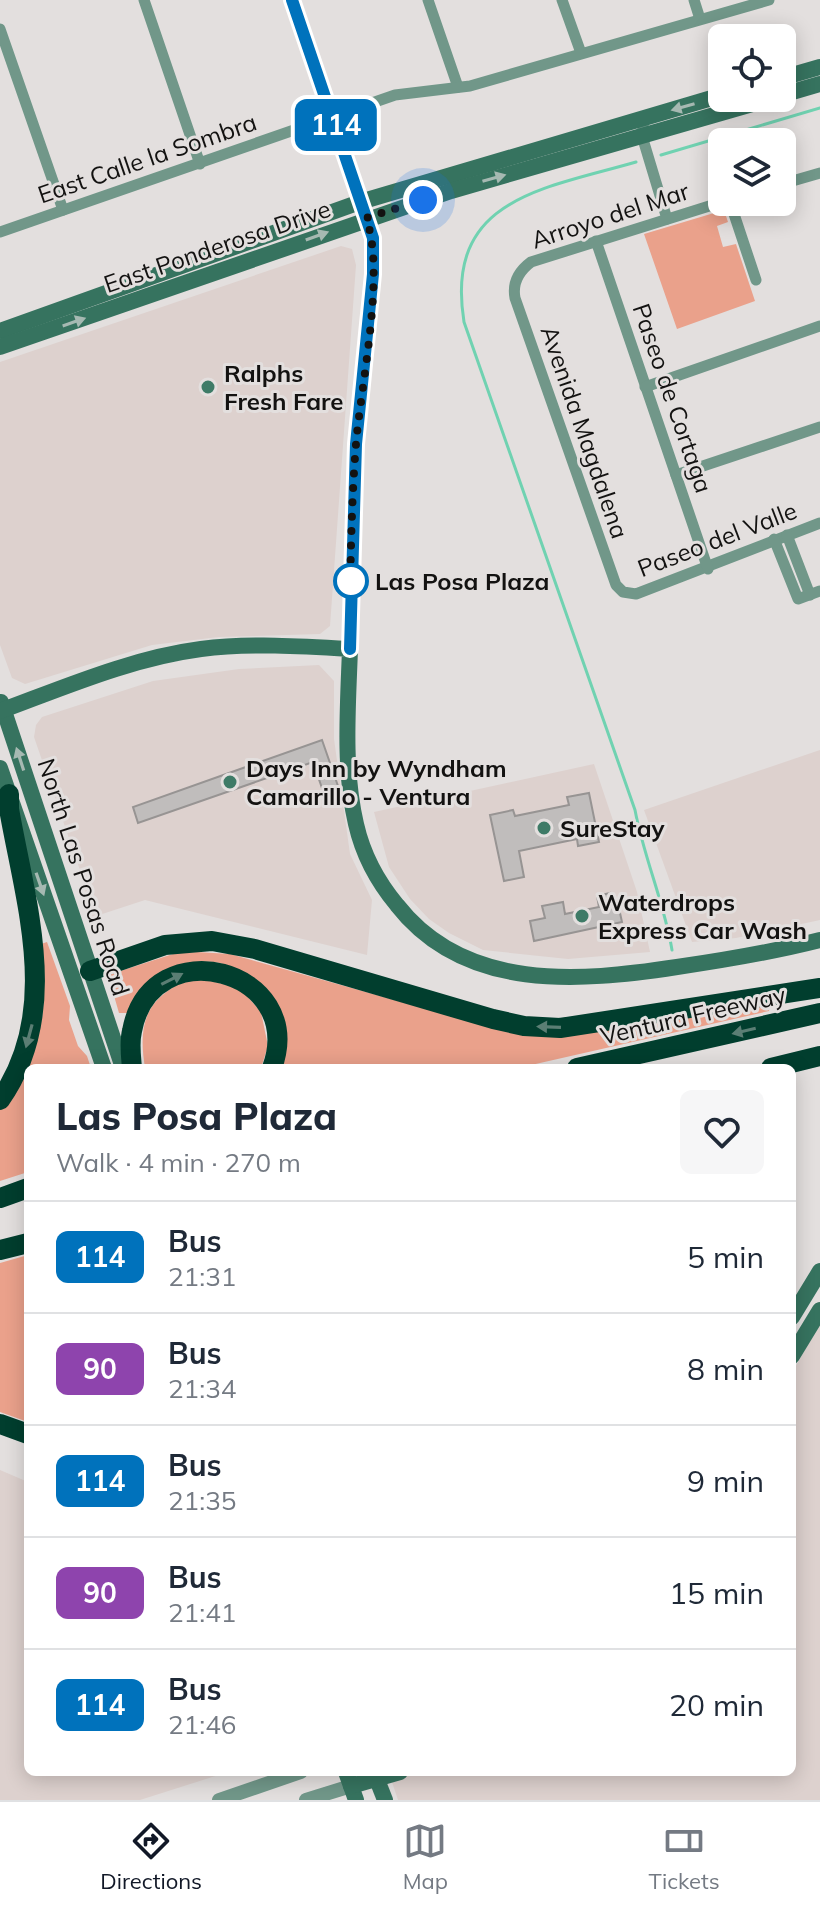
<!DOCTYPE html>
<html lang="en">
<head>
<meta charset="utf-8">
<style>
  :root { --surface:#fff; --page:#f6f6f7; --text:#1f2937; --muted:#747a83; --line:#e0e1e3; --accent:#111827 }
  body { margin:0; font-family:Mulish,sans-serif; background:var(--page); color:var(--text); height:100vh; display:flex; flex-direction:column; font-size:30px; white-space:nowrap }
  * { box-sizing:border-box; margin:0 }
  p { font-size:26px; color:var(--muted) }
  .icon { flex:none; width:44px; height:44px; fill:none; stroke:currentColor; stroke-width:2; stroke-linecap:round; stroke-linejoin:round }
  .map { position:relative; flex:1; overflow:hidden }
  .drawer { position:absolute; left:24px; top:1064px; width:772px; height:712px; display:flex; flex-direction:column; background:var(--surface); border-radius:12px; box-shadow:0 4px 20px #0003 }
  .drawer>* { flex:none }
  .badge { padding:0 16px; border-radius:12px; font-size:28px; line-height:52px }
  .tools { position:absolute; left:708px; top:24px; display:grid; gap:16px }
  .tools a { display:grid; place-items:center; width:88px; height:88px; border-radius:12px; background:var(--surface); box-shadow:0 4px 20px #0003; font-size:40px }
  .you { position:absolute; width:40px; height:40px; margin:-20px; border:6px solid #fff; border-radius:50%; background:#1a73e8; box-shadow:0 0 0 12px #1a73e833 }
  .map>.badge { position:absolute; translate:-50% -50%; box-shadow:0 0 0 4px #fff }
  .round { display:grid; place-items:center; flex:none; width:84px; height:84px; border-radius:12px; background:var(--page) }
  .summary { display:flex; align-items:center; justify-content:space-between; height:136px; padding:0 32px }
  h1 { font-size:38px; font-weight:800; line-height:60px }
  ul { padding:0; list-style:none }
  li { display:flex; align-items:center; gap:24px; height:112px; padding:0 32px; border-top:2px solid var(--line) }
  li div { flex:1 }
  li b { display:block; font-size:30px }
  li em { font-style:normal }
  li .badge { min-width:88px; font-weight:700; text-align:center }
  .tabs { display:flex; justify-content:space-around; align-items:center; height:112px; border-top:2px solid var(--line); background:var(--surface); font-size:22px; color:var(--muted) }
  .tabs a { display:grid; justify-items:center; gap:4px }
  .tabs .on { color:var(--accent) }
  .map>svg:first-child { display:block }
</style>
</head>
<body>
<div class="map">
<svg width="820" height="1800" viewBox="0 0 820 1800">
  <rect width="100%" height="100%" fill="#e3dfde"/>
  <g fill="#ddd1ce">
    <polygon points="341,246 352,249 356,265 330,626 320,634 219,637 152,645 25,684 12,678 0,645 0,362"/>
    <polygon points="319,665 334,681 334,739 350,854 372,900 367,955 145,900 90,918 82,876 34,737 36,725 42,717 153,681 239,669"/>
    <polygon points="820,750 820,920 736,938 692,942 644,810"/>
    <polygon points="594,764 637,892 650,952 568,959 483,950 449,933 429,919 410,899 389,867 374,812"/>
    <polygon points="820,1323 820,1800 398,1800 392,1782 417,1772 792,1772 792,1373"/>
    <polygon points="0,1470 28,1482 28,1772 228,1772 140,1800 0,1800"/>
  </g>
  <g fill="#eaa18b">
    <polygon points="724,210 728,222 717,226 723,247 736,244 755,301 677,329 644,234"/>
    <polygon points="47,942 70,1006 69,1020 78,1046 87,1056 91,1068 28,1068 28,1172 0,1181 0,1110 12,1095 42,1019 44,998 41,944"/>
    <path d="M197,952L230,954L495,1028L770,1001L769,1011L518,1068H277L283,1039C272,1024 244,976 231,968C221,961 206,961 194,963C161,967 143,984 128,1013H119L108,975L176,953Z"/>
    <path d="M194,977L240,988L261,1012L268,1046L261,1068H145C137,1019 148,996 194,977Z"/>
    <polygon points="28,1255 28,1422 0,1412 0,1263"/>
  </g>
  <g fill="none" stroke-linecap="round" stroke-linejoin="round">
    <g stroke="#70d2b1" stroke-width="3">
      <polyline points="661,155 820,108"/>
      <path d="M636,162C543,189 444,198 464,322L635,810C644,858 664,902 672,950"/>
    </g>
  </g>
  <g fill="#c0bdbc" stroke="#979493" stroke-width="2">
    <polygon points="322,740 338,786 323,791 313,762 138,823 133,807"/>
    <polygon points="589,793 599,842 578,846 577,839 519,851 524,877 504,881 490,815 513,810 515,816 569,805 567,797"/>
    <polygon points="610,893 613,905 618,904 622,922 534,941 530,921 545,918 542,906 563,902 565,914 599,907 597,896"/>
  </g>
  <g fill="none" stroke-linecap="round" stroke-linejoin="round">
    <g stroke="#719789" stroke-width="11">
      <polyline points="144,0 200,164"/>
      <polyline points="292,0 373,238 373,274 356,444 350,649"/>
      <polyline points="428,0 458,87"/>
      <polyline points="562,0 581,53"/>
      <polyline points="694,0 700,19"/>
      <polyline points="0,29 63,210"/>
      <polyline points="644,119 642,136 667,219"/>
      <polyline points="782,184 820,173"/>
      <path d="M722,202L531,262C519,271 512,282 515,298L616,585L623,592L636,594L820,523"/>
      <polyline points="730,202 756,280"/>
      <polyline points="0,232 395,95 470,86 769,0"/>
      <polyline points="596,241 708,569"/>
      <polyline points="645,387 820,326"/>
      <polyline points="676,475 820,427"/>
      <polyline points="787,535 810,595"/>
      <polyline points="774,539 798,599 820,591"/>
    </g>
    <g stroke="#719789" stroke-width="14">
      <polyline points="219,1800 301,1772"/>
      <polyline points="306,1800 351,1786"/>
    </g>
    <g stroke="#36735f" stroke-width="16">
      <polyline points="782,78 820,67"/>
      <polyline points="782,95 820,84"/>
      <polyline points="0,331 360,202 722,95"/>
      <polyline points="0,347 451,191 773,98"/>
      <polyline points="1,702 123,1068"/>
      <path d="M0,711C65,687 132,658 201,649C249,643 301,646 350,649C348,706 343,769 356,824C363,855 377,881 397,905C465,992 579,982 677,967C725,960 773,952 820,940"/>
      <polyline points="0,768 104,1068"/>
      <polyline points="792,1317 820,1271"/>
      <polyline points="792,1356 820,1310"/>
      <polyline points="346,1772 356,1800"/>
      <polyline points="374,1772 385,1800"/>
      <polyline points="351,1786 400,1772"/>
    </g>
    <g stroke="#013e2e" stroke-width="20">
      <polyline points="90,971 165,945 212,941 255,949 493,1019 524,1026 560,1028 820,988"/>
      <path d="M132,1068C131,1056 129,1043 132,1031C151,928 308,969 272,1068"/>
      <polyline points="577,1068 820,1013"/>
      <polyline points="771,1068 820,1056"/>
      <path d="M0,1100C62,1012 26,906 9,809V794"/>
      <polyline points="0,1198 28,1188"/>
      <polyline points="0,1250 28,1243"/>
      <polyline points="0,1424 28,1434"/>
    </g>
  </g>
  <defs><path id="oneway-solid" d="M-6-.8H1V-3.2L6.5 0L1 3.2V.8H-6Z" transform="scale(2)"/></defs>
  <g fill="#a6b9b2">
    <use href="#oneway-solid" transform="translate(683 107) rotate(164)"/>
    <use href="#oneway-solid" transform="translate(494 178) rotate(-16)"/>
    <use href="#oneway-solid" transform="translate(317 236) rotate(-20)"/>
    <use href="#oneway-solid" transform="translate(74 322) rotate(-19)"/>
    <use href="#oneway-solid" transform="translate(20 759) rotate(-108)"/>
    <use href="#oneway-solid" transform="translate(40 884) rotate(71)"/>
  </g>
  <g fill="#5b7e74">
    <use href="#oneway-solid" transform="translate(172 979) rotate(-27)"/>
    <use href="#oneway-solid" transform="translate(549 1027) rotate(-178)"/>
    <use href="#oneway-solid" transform="translate(744 1031) rotate(167)"/>
    <use href="#oneway-solid" transform="translate(29 1036) rotate(105)"/>
  </g>
  <g fill="none" stroke-linecap="round" stroke-linejoin="round">
    <defs>
      <polyline id="line" points="292,0 373,238 373,274 356,444 350,649"/>
    </defs>
    <use href="#line" stroke="#fff" stroke-width="18"/>
    <use href="#line" stroke="#0072bc" stroke-width="12"/>
    <path stroke="#131211" stroke-width="8" stroke-dasharray="0 14.4" d="M351,581L350,592C351,543 352,493 356,444C361,384 386,271 366,218L423,200"/>
  </g>
  <g fill="#3e7b67" stroke="#e3dfde" stroke-width="3">
    <circle cx="208" cy="387" r="8"/>
    <circle cx="230" cy="782" r="8"/>
    <circle cx="544" cy="828" r="8"/>
    <circle cx="582" cy="916" r="8"/>
  </g>
  <circle fill="#fff" stroke="#0072bc" stroke-width="4" cx="351" cy="581" r="16"/>
  <g text-anchor="middle" dominant-baseline="central" stroke-width="6" stroke-linejoin="round" paint-order="stroke">
    <g font-size="24" fill="#131211" stroke="#e3dfde">
      <text transform="translate(147 158) rotate(-19)">East Calle la Sombra</text>
      <text transform="translate(610 215) rotate(-18)">Arroyo del Mar</text>
      <text transform="translate(217 246) rotate(-19)">East Ponderosa Drive</text>
      <text transform="translate(673 398) rotate(71)">Paseo de Cortaga</text>
      <text transform="translate(585 432) rotate(71)">Avenida Magdalena</text>
      <text transform="translate(717 539) rotate(-21)">Paseo del Valle</text>
      <text transform="translate(84 877) rotate(72)">North Las Posas Road</text>
      <text transform="translate(693 1015) rotate(-13)">Ventura Freeway</text>
    </g>
    <g font-size="24" font-weight="bold" fill="#131211" stroke="#e3dfde" text-anchor="start">
      <text x="224" y="373">Ralphs<tspan x="224" dy="28">Fresh Fare</tspan></text>
      <text x="246" y="768">Days Inn by Wyndham<tspan x="246" dy="28">Camarillo - Ventura</tspan></text>
      <text x="560" y="828">SureStay</text>
      <text x="598" y="902">Waterdrops<tspan x="598" dy="28">Express Car Wash</tspan></text>
    </g>
    <g font-size="24" font-weight="bold" fill="#131211" stroke="#e3dfde" text-anchor="start">
      <text x="375" y="581">Las Posa Plaza</text>
    </g>
  </g>
</svg>
<div class="tools">
<a><svg class="icon" aria-label="locate" viewBox="0 0 24 24"><circle cx="12" cy="12" r="6"/><path d="M12 2v4M12 18v4M2 12h4M18 12h4"/></svg></a>
<a><svg class="icon" aria-label="layers" viewBox="0 0 24 24"><path d="M12 4l9 5-9 5-9-5zM3 14l9 5 9-5"/></svg></a>
</div>
<div class="you" style="left:423px;top:200px"></div>
<b class="badge" style="left:336px;top:125px;background:#0072bc;color:#fff">114</b>
<section class="drawer">
<div class="summary"><div><h1>Las Posa Plaza</h1><p>Walk · 4 min · 270 m</p></div><a class="round"><svg class="icon" aria-label="heart" viewBox="0 0 24 24"><path d="M12 20l-8-8c-3-5 5-10 8-4 3-6 11-1 8 4z"/></svg></a></div>
<ul>
<li><span class="badge" style="background:#0072bc;color:#fff">114</span><div><b>Bus</b><p>21:31</p></div><em>5 min</em></li>
<li><span class="badge" style="background:#8e44ad;color:#fff">90</span><div><b>Bus</b><p>21:34</p></div><em>8 min</em></li>
<li><span class="badge" style="background:#0072bc;color:#fff">114</span><div><b>Bus</b><p>21:35</p></div><em>9 min</em></li>
<li><span class="badge" style="background:#8e44ad;color:#fff">90</span><div><b>Bus</b><p>21:41</p></div><em>15 min</em></li>
<li><span class="badge" style="background:#0072bc;color:#fff">114</span><div><b>Bus</b><p>21:46</p></div><em>20 min</em></li>
</ul>
</section>
</div>
<nav class="tabs">
<a class="on"><svg class="icon" aria-label="directions" viewBox="0 0 24 24"><path d="M12 3l9 9-9 9-9-9zM9 14v-3h6M13 9l2 2-2 2"/></svg>Directions</a>
<a><svg class="icon" aria-label="map" viewBox="0 0 24 24"><path d="M3 6l6-2 6 2 6-2v14l-6 2-6-2-6 2zM9 4v14M15 6v14"/></svg>Map</a>
<a><svg class="icon" aria-label="tickets" viewBox="0 0 24 24"><path d="M3 7h18v10H3zM15 7v10"/></svg>Tickets</a>
</nav>
</body>
</html>
